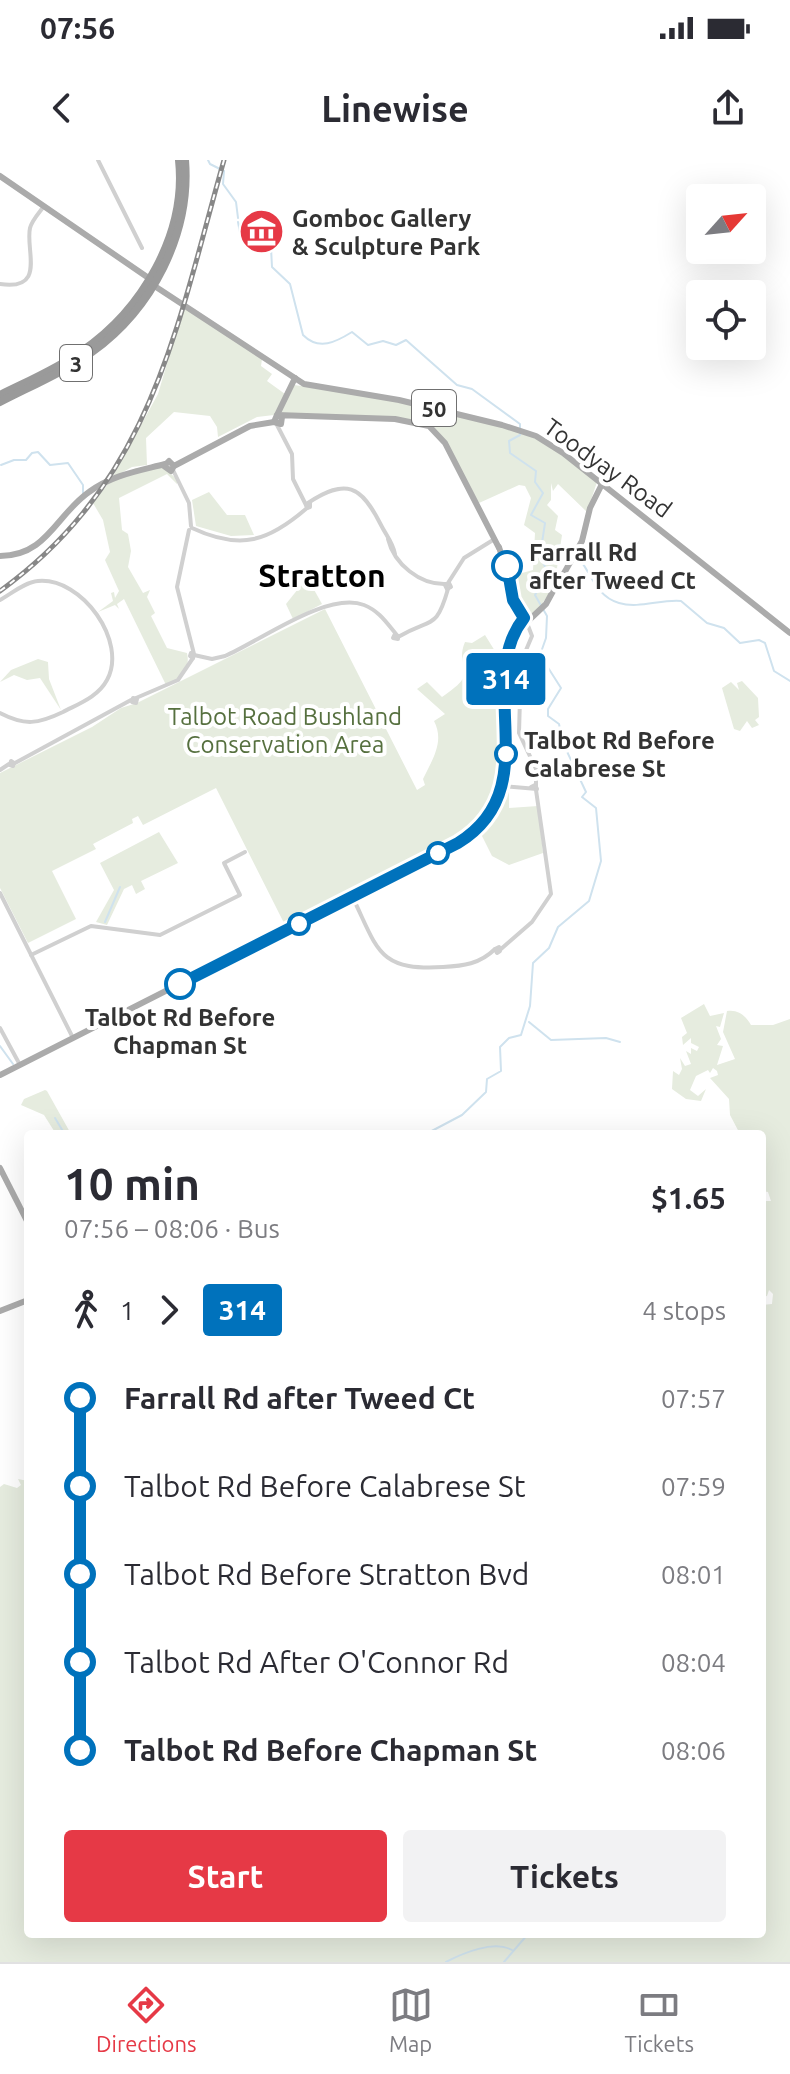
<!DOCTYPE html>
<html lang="en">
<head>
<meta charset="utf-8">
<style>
  :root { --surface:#fff; --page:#f2f2f3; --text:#2b2b33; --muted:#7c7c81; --line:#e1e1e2; --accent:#e63946 }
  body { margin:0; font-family:Ubuntu,sans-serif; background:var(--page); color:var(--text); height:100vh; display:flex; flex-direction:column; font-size:30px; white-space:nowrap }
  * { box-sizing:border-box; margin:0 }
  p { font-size:26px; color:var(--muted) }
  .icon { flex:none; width:44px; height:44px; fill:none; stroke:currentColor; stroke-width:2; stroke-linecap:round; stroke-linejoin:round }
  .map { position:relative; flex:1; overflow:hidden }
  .drawer { position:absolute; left:24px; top:970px; width:742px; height:808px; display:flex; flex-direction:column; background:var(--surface); border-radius:8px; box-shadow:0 8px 32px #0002 }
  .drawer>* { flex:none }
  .badge { padding:0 16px; border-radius:6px; font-size:28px; line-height:52px }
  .needle { width:52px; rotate:63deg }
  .buttons { position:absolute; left:686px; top:24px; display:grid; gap:16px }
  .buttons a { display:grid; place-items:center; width:80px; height:80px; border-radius:8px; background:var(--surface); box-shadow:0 8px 32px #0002; font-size:40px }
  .map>.badge { position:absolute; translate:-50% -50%; box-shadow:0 0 0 4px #fff }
  .legs { display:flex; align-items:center; gap:12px; height:88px; padding:0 40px; font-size:26px }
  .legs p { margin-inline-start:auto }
  .head { display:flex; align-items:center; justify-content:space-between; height:136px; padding:0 40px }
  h1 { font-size:44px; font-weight:700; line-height:60px }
  .primary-button { display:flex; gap:16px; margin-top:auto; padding:16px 40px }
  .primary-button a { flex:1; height:92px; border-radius:8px; background:var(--accent); color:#fff; font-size:32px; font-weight:700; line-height:92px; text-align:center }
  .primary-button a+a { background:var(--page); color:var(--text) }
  ul { padding:0 40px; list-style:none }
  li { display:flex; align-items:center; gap:28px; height:88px; font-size:30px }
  li i { display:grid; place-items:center; width:12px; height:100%; margin:0 10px; background:currentColor }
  li i::after { content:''; width:20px; height:20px; margin:-10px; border:6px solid; border-radius:50%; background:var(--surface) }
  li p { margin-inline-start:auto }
  li:first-child i { background:linear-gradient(#0000 50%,currentColor 0) }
  li:last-child i { background:linear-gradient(currentColor 50%,#0000 0) }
  .status { display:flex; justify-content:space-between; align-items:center; height:56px; padding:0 40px; background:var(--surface); direction:ltr }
  .status svg { height:22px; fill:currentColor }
  header { display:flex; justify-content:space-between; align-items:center; height:104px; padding:0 40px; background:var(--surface); font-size:36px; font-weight:700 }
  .tabs { display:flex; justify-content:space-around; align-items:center; height:112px; border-top:2px solid var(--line); background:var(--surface); font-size:22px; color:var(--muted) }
  .tabs a { display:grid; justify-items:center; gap:4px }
  .tabs .current { color:var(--accent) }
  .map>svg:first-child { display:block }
</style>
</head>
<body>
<div class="status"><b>07:56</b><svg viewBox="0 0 49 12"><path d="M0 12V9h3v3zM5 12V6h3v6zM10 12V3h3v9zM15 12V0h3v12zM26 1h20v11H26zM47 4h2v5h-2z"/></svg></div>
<header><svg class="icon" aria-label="back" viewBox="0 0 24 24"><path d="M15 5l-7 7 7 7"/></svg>Linewise<svg class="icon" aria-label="share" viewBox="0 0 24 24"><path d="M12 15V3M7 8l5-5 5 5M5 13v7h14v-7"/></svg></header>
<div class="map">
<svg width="790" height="1802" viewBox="0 0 790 1802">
  <rect width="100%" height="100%" fill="#fff"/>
  <g fill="#e6ecdf">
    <polygon points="184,146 262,199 261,206 272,214 267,221 285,234 274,255 257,257 218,277 217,267 210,256 174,252 146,278 147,305 132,307 112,318 158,234"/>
    <polygon points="294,225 375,236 525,272 553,286 597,322 587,352 558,324 553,331 551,323 551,340 547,345 558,356 555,370 562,375 557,408 562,414 534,456 522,456 511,416 533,410 535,373 524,365 531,338 525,326 519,325 479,343 445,282 423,262 282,254 281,248"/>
    <path d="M136,308H164L178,320L177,324L167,314L119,338L122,370L128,374L131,391L128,407L143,433L150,430L147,437L155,453L151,456L167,488L187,493C191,511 179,518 166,525L124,439L117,444L119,449L115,445L98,452L113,441L111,433L114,432L115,438L119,431L105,400L110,392L103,360L93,343L108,324Z"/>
    <polygon points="209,332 227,355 245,355 254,375 231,376 196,366 192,340"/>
    <polygon points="302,424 312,426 322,444 293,459 286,444"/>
    <path d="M325,449L417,630L425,625L423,619C432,600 445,582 434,561L445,554L417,529L427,522L442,537C484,509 453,511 465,482L472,483L485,475L503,504L501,608L482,656L467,673L445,686L286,767L216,628L143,665L138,656L132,659L133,663L93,684L96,689L52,711L76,759L28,783L0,728V613L92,567L121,548L137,543Z"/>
    <polygon points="38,499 48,502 49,519 61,550 40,518 27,520 14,515 0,522 11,510"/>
    <polygon points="742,521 758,538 759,557 755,560 759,565 752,568 747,561 740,571 734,569 722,528 731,522 739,530 737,523"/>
    <polygon points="509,630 509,648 538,646 543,693 509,705 492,696 479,670 503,631"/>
    <polygon points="159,672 178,703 141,721 145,729 136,734 132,725 124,729 107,765 96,762 114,730 100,703"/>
    <path d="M704,844L710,856L724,853L720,867L716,866L721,879L717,885L723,886L717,905L735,899L723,872L727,851C738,849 746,856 751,865H773L790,859V1802H0V1327L4,1324L17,1328L21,1325L18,1319L28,1321V1774H762V1145L772,1144L773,1134L769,1130L767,1136L762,1137V1041H771L768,1032L762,1031V974H740L730,955L729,939L710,918L718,915L717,911L713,908L710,913L708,910L696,916L690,930L698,936L706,929L701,941L686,939L672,929L673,911L679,915L682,909L680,898L685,906L691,904L686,891L691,894V888L697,891L699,887L691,883V878L683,885L682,877L687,873L681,858Z"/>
    <polygon points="45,930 47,931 71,974 56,974 44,955 21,945 24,939"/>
  </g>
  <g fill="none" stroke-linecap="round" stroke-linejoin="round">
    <g stroke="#cfe2ee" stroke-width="2">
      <polyline points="208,0 210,4 224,11 223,24 236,42 238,58"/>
      <path d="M238,62L241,78L250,88H271L272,107L290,124L303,175C319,191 336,182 352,172L368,185L383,181L396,185L406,180L457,225L472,229L520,264V275L509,281L510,293L536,311L535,322L543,333L531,355L545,363L540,396L548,413L535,435L547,456L546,478L540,495L561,528L548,549V556L559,564L563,583L586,632L582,637L596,648L601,701L589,741L558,767L549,788L533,803L530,846L521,875L509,878L500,887L501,911L487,919L486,932L462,955L426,974"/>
      <polyline points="1,305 14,300 26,300 32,293 38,292 50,305 68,303 83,325 83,333"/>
      <path d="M559,385C590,392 587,434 619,443C639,449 661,439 681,441L707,463L724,468L740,483L759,480L765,483L774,511L790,521"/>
      <polyline points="105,762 120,727"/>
      <polyline points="529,862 551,880 606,878 620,882"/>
      <polyline points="0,886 13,904"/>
      <polyline points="55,958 64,973"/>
      <path d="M446,1802C463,1793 494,1780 512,1790"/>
      <polyline points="504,1802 528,1774"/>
    </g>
    <g stroke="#d0d0d0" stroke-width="4">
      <polyline points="98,0 142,88"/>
      <path d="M0,124C47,131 25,90 30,68C32,60 39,53 44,46"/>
      <polyline points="277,265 292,294 293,319 306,345"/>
      <polyline points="173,310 189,343 191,366"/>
      <path d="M308,343C346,318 361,325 381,365C386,375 393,383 395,394"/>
      <polygon points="306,344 310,343 310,347 307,348"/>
      <path d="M192,368C241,391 269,381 307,348"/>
      <polyline points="189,370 177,427 194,494"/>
      <path d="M388,379C394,404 420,425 446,424"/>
      <polyline points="448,423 464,398 493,380"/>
      <polygon points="449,423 451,427 447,429 445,425"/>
      <path d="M0,440C11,434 25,422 38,421C82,417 128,482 107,520C98,537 78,544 63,552C38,564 25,566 0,553"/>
      <polyline points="527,463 532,476 521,502 519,573 536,609 536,626"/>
      <polygon points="395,474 398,476 398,479 393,478"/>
      <path d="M398,477C432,457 436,471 448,429"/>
      <polygon points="191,493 194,495 193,498 190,496"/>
      <path d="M194,495L212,499L225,496C260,481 327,431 364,445C379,451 386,462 396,474"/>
      <polygon points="133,538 137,539 136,543 132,542"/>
      <polyline points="136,538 178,520 193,498"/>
      <polygon points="11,601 14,603 13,606 10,605"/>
      <polyline points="15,603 131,540"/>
      <polyline points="0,610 9,604"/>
      <polyline points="502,626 537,629 535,625 531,627"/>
      <polyline points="0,733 73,878"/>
      <path d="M352,736C378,789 377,811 443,807C463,806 480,804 495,789"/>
      <polygon points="499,787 500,791 497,793 495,789"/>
      <polyline points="501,789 532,762 551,734 536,630"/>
      <polyline points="31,795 91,766 160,775 240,735 224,703 245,692"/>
      <polyline points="0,868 20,905"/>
    </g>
    <g stroke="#ababab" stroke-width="6">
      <polyline points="0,16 150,119"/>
      <polyline points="153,125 304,224 399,240 502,265 536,276 563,293 790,473"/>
      <polyline points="277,255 295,218"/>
      <polyline points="282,257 281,264 274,262 277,255 395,259 429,266 445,283 499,388"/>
      <polyline points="174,306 169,301 164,306 171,311 174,306 250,266 274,262"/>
      <polyline points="499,387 521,460"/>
      <path d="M0,396C47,396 56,355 89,332C112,315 138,311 165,304"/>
      <polyline points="558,424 582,381 590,348 602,324"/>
      <polyline points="527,462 546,444 558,422"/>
      <polyline points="356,734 464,679 492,650 505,619 508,495 523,465"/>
      <polyline points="0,915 359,733"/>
      <polyline points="0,1008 28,1063"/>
      <polyline points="0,1151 28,1140"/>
    </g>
    <g stroke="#9a9a9a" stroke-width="8">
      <path d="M0,235C28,221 57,209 82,191C142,150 187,74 179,0"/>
      <path d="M0,242C31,226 64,212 92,192C152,149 191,74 185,0"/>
    </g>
    <defs>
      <path id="rail" d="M0,431C152,321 176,169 224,0"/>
    </defs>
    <use href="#rail" stroke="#888" stroke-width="5"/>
    <use href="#rail" stroke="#fff" stroke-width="2" stroke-dasharray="6" stroke-linecap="butt"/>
  </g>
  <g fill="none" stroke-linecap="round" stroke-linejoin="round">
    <defs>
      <path id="line-1" d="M180,824L458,683C548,628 473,522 524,458L513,440L507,406"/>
    </defs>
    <use href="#line-1" stroke="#fff" stroke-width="18"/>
    <use href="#line-1" stroke="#0072bc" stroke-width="12"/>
  </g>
  <defs>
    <symbol id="museum-disc" viewBox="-11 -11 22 22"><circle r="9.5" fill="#e63946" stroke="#fff"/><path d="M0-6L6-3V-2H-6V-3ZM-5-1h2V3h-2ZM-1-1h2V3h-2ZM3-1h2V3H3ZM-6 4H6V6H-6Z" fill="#fff"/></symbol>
  </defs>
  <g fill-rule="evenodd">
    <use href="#museum-disc" x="236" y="46" width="51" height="51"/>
  </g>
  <g fill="#fff" stroke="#0072bc" stroke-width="4">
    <circle cx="507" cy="406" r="14"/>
    <circle cx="506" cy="594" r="10"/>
    <circle cx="438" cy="693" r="10"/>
    <circle cx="299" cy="764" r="10"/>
    <circle cx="180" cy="824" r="14"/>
  </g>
  <g text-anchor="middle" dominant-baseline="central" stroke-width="8" stroke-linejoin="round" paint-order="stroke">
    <g fill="#fff" stroke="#707070" stroke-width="2">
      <rect x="60" y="185" width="32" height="36" rx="6"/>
      <rect x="412" y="230" width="44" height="36" rx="6"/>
    </g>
    <g font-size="22" font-weight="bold" fill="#333">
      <text x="76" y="203">3</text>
      <text x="434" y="248">50</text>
    </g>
    <g font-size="24" font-weight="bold" fill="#333" stroke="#fff" text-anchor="start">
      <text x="292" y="58">Gomboc Gallery<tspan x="292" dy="28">&amp; Sculpture Park</tspan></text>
    </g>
    <g font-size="24" fill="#333" stroke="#fff">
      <text transform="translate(608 308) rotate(36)">Toodyay Road</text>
    </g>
    <g font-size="24" font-weight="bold" fill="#333" stroke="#fff" text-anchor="start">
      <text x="529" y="392">Farrall Rd<tspan x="529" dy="28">after Tweed Ct</tspan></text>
      <text x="524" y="580">Talbot Rd Before<tspan x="524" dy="28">Calabrese St</tspan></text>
      <text x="180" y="857" text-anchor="middle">Talbot Rd Before<tspan x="180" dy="28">Chapman St</tspan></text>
    </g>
    <g font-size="24" fill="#56703f" stroke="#fff">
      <text x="285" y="556">Talbot Road Bushland<tspan x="285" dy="28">Conservation Area</tspan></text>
    </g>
    <g font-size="32" font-weight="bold" fill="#000" stroke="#fff">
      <text x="322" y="415">Stratton</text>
    </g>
  </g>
</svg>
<div class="buttons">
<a><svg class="needle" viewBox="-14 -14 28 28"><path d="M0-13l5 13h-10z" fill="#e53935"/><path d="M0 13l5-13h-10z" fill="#7c7c81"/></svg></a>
<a><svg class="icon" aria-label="locate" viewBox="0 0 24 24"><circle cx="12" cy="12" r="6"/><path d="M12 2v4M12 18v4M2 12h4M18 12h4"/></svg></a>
</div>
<b class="badge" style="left:506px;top:519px;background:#0072bc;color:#fff">314</b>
<section class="drawer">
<div class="head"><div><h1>10 min</h1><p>07:56 – 08:06 · Bus</p></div><b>$1.65</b></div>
<div class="legs"><svg class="icon" aria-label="walk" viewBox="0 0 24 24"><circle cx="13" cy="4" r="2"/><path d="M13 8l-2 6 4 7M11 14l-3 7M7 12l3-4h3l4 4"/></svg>1<svg class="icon" aria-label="forward" viewBox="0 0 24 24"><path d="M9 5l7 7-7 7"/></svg><b class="badge" style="background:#0072bc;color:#fff">314</b><p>4 stops</p></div>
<ul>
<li><i style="color:#0072bc"></i><b>Farrall Rd after Tweed Ct</b><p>07:57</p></li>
<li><i style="color:#0072bc"></i><span>Talbot Rd Before Calabrese St</span><p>07:59</p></li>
<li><i style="color:#0072bc"></i><span>Talbot Rd Before Stratton Bvd</span><p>08:01</p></li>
<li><i style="color:#0072bc"></i><span>Talbot Rd After O'Connor Rd</span><p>08:04</p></li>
<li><i style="color:#0072bc"></i><b>Talbot Rd Before Chapman St</b><p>08:06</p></li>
</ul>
<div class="primary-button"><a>Start</a><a>Tickets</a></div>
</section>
</div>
<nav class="tabs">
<a class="current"><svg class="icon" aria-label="directions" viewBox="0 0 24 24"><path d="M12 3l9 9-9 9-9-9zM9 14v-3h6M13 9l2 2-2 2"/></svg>Directions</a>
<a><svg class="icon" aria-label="map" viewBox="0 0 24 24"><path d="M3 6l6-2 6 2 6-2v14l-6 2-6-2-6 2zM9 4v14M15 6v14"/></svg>Map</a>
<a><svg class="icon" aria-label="tickets" viewBox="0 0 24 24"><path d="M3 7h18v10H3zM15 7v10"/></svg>Tickets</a>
</nav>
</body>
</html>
